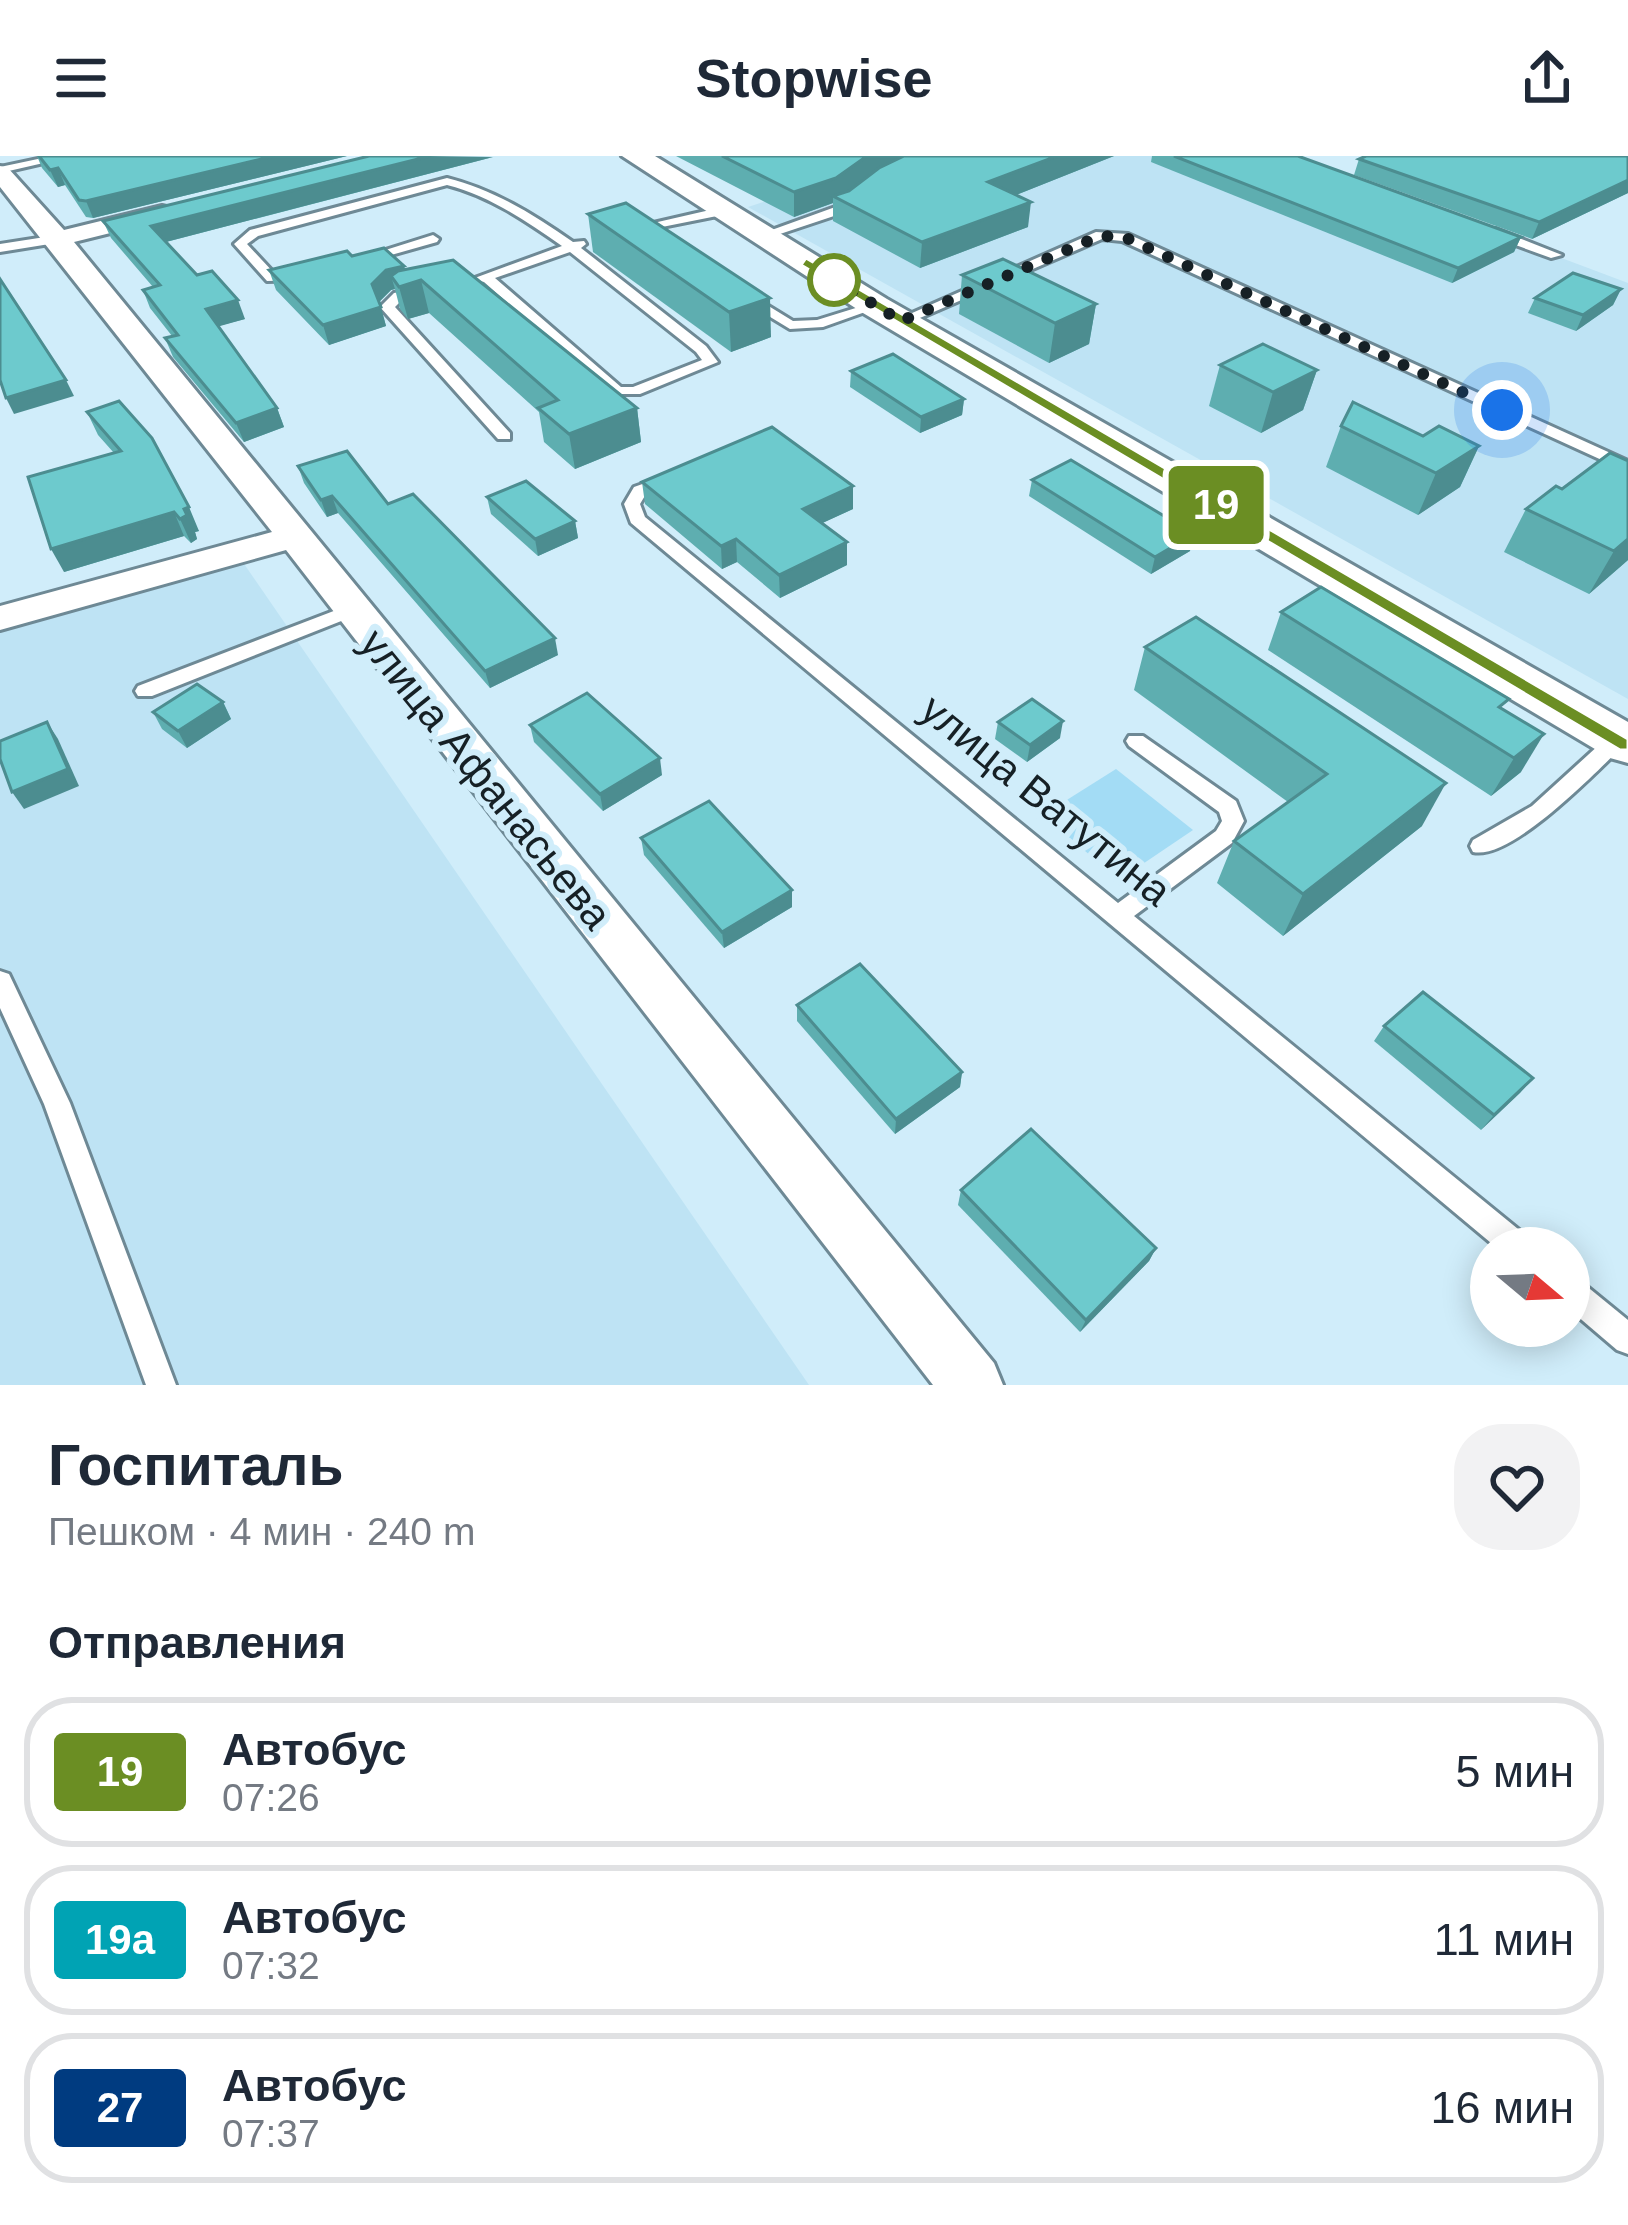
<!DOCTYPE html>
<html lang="ru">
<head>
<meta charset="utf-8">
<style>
  :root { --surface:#fff; --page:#f2f2f3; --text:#1f2937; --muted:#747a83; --line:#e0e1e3 }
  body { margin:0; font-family:Helvetica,sans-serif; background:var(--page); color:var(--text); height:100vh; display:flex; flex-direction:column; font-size:45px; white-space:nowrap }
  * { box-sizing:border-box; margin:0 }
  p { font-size:39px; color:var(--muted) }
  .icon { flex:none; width:66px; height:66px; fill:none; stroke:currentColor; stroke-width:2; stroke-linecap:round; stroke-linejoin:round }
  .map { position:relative; height:1229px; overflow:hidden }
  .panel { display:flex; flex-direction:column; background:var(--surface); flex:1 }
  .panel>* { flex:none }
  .badge { padding:0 24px; border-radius:9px; font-size:42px; line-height:78px }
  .needle { width:78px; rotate:109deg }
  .buttons { position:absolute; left:1470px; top:1071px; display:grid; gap:24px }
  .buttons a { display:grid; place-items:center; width:120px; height:120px; border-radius:50%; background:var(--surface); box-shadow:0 6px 30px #0003; font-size:60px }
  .you { position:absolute; width:60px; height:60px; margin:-30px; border:9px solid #fff; border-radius:50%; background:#1a73e8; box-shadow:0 0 0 18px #1a73e833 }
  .map>.badge { position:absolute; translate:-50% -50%; box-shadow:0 0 0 6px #fff }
  h2 { padding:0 48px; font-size:45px; line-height:108px }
  .round { display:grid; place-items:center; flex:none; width:126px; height:126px; border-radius:48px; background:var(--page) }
  .head { display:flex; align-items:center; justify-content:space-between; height:204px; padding:0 48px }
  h1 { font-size:57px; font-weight:800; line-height:90px }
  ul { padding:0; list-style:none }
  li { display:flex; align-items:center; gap:36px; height:150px; margin:0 24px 18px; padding:0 24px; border:6px solid var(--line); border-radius:48px }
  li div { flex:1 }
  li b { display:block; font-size:45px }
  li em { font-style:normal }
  li .badge { min-width:132px; font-weight:700; text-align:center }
  header { display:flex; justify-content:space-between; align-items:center; height:156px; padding:0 48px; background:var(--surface); font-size:54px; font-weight:800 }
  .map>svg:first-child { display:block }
</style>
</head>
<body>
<header><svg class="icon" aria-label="menu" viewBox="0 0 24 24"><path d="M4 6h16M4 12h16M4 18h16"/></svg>Stopwise<svg class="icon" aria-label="share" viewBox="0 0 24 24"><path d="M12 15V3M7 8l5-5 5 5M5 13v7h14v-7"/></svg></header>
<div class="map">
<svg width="1628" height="1229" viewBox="0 0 1628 1229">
  <rect width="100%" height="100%" fill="#d0edfa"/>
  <g fill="#bee3f4">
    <polygon points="907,0 1290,0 1628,127 1628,543 748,51"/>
    <polygon points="229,386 809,1229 0,1229 0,456"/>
  </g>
  <polygon fill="#a3dcf5" points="1116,613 1193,674 1119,724 1043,659"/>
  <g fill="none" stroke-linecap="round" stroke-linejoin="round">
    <defs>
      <g id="service">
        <polygon points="52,0 74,0 0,17 0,11"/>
        <path d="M447,22C494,34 533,58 573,86L584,85L586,88L581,92L706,190L718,206L640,238H612L484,126L472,123L562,90C526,65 490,40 447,29L258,80L247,88L275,118H303V124L267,125L234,88L250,74ZM570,96L696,196L702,204L633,231H621L495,122Z"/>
        <polygon points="857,37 863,41 846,56 768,82 758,79 838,50"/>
        <polygon points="723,51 729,55 727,58 642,75 636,71"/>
        <polygon points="1488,73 1496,73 1562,99 1551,102 1488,79"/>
        <polygon points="1096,76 1128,78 1628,305 1628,316 1122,85 1102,83 906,168 894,165"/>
        <polygon points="58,79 62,80 62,86 0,96 0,88"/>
        <polygon points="433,79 439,83 437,86 363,107 357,103"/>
        <polygon points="425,131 432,135 430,138 403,143 395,151 510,277 510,283 498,283 380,151 394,137"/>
        <polygon points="749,138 793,165 817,164 875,146 882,150 823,171 790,173 744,145 742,142"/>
        <polygon points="668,319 674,321 674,327 646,338 640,348 645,361 1118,747 1216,675 1222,665 1219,656 1129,590 1126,585 1129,580 1143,580 1236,645 1244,665 1232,687 1134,760 1529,1082 1533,1092 1497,1092 631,367 624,348 634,331"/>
        <polygon points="352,448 361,454 359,458 152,540 138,540 135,535 138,530"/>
        <path d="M1618,576L1628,583L1625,588C1598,614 1511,705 1473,696L1470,690L1473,684L1532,650L1611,578Z"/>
        <polygon points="0,815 9,818 70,947 176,1229 146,1229 44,948 0,852"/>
        <polygon points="1569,1119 1579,1124 1628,1164 1628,1198 1617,1194 1569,1153"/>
      </g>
      <polygon id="minor" points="0,10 8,12 64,74 162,50 171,52 171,62 74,86 994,1207 1003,1229 933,1229 286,394 0,474 0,450 272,376 0,31"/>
      <polygon id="tertiary" points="622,0 655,0 887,143 1628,566 1628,607 1610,602 863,157"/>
    </defs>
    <use href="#service" stroke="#6e8995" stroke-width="6"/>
    <use href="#minor" stroke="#6e8995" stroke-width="6"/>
    <use href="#tertiary" stroke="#6e8995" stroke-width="6"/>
    <use href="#service" fill="#fff" fill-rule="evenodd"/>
    <use href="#minor" fill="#fff" fill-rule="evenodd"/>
    <use href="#tertiary" fill="#fff" fill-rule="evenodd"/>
  </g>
  <g fill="#5eaeb0">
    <polygon points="37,0 347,0 93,62 86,61 65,29 58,31 42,12"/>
    <polygon points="676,0 1114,0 1016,39 1028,71 920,112 833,65 833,47 794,61"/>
    <polygon points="1152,0 1298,0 1521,81 1514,96 1452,127 1151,6"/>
    <polygon points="1628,0 1628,37 1532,83 1354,19 1359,3"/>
    <polygon points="493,1 166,86 197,119 245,163 218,170 277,252 284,271 244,286 173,201 165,182 172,180 150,152 143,134 153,131 111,82 103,65"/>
    <polygon points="588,58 771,181 731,196 593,96"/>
    <polygon points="352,100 404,110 405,113 637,252 641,286 575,313 544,286 539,256 429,157 408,163 400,153 395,133 391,134 379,146 386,170 329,189 276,134 269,114"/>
    <polygon points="962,119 1096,148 1089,188 1049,207 959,158"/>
    <polygon points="1621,133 1613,149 1576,175 1528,157 1535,142"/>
    <polygon points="1220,209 1317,214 1303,254 1261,277 1209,250"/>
    <polygon points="851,215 964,243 962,259 920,277 850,231"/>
    <polygon points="87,256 199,375 195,376 197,383 191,387 184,380 64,416 114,297 98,279"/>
    <polygon points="1341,270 1423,280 1479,290 1460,331 1418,359 1326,311"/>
    <polygon points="298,310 388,348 558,499 490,532 338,357 327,361 304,327"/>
    <polygon points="1032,324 1190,395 1151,418 1029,340"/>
    <polygon points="642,326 853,330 853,353 822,367 847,409 780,442 737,406 722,413 645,348"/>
    <polygon points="1562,333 1628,404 1589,438 1504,396 1526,353"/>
    <polygon points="487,341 575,365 578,382 538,400 491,358"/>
    <polygon points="1281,456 1503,553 1521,616 1491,640 1268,494"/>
    <polygon points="1145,491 1422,670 1283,780 1217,727 1234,685 1288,646 1134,534"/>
    <polygon points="223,546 231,563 187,592 162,573 153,556"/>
    <polygon points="998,566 1060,582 1027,606 995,583"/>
    <polygon points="530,569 662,619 603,655 534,586"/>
    <polygon points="641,682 792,751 724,792 644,699"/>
    <polygon points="797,849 962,916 960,931 895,978 797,865"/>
    <polygon points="1384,870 1533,922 1481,974 1374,885"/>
    <polygon points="961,1034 1156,1092 1149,1105 1080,1176 958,1049"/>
  </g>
  <g fill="#4c8d90">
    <polygon points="274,0 347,0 93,62 86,45"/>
    <polygon points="430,0 493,1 158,88 151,70"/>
    <polygon points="867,0 916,0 839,44 833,40 833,47 794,61 794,36"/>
    <polygon points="1057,0 1114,0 986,51 988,26"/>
    <polygon points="58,12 65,29 58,31 50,14"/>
    <polygon points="1628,24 1628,37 1532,83 1539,66"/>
    <polygon points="1031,46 1028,71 920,112 922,86"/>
    <polygon points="1521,81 1514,96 1452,127 1458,112"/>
    <polygon points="404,110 409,128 421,124 429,157 408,163 399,131 391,120 395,133 391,134 377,148 372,128 386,114"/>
    <polygon points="1621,133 1613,149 1576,175 1583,159"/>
    <polygon points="770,142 771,181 731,196 729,156"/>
    <polygon points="238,144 245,163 213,172 206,153"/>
    <polygon points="1096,148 1089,188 1049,207 1055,167"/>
    <polygon points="381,151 386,170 329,189 323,169"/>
    <polygon points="1317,214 1303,254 1261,277 1273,236"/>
    <polygon points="66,224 74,240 14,258 6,242"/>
    <polygon points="964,243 962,259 920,277 921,261"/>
    <polygon points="277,252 284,271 244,286 236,267"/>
    <polygon points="637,252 641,286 575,313 569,278"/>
    <polygon points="1479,290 1460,331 1418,359 1436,317"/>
    <polygon points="853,330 853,353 803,376 803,353"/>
    <polygon points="332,340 338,357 327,361 321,344"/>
    <polygon points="189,351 199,375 195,376 197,383 191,387 180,363 184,353"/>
    <polygon points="174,356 184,380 64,416 51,393"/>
    <polygon points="575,365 578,382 538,400 535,383"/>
    <polygon points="1194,378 1190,395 1151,418 1155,401"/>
    <polygon points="736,383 737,406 722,413 721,390"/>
    <polygon points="1628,383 1628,404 1589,438 1614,395"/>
    <polygon points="847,386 847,409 780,442 779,419"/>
    <polygon points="555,482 558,499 490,532 485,515"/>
    <polygon points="223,546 231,563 187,592 178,575"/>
    <polygon points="1063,565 1060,582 1027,606 1030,589"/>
    <polygon points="47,566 58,583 79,630 24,653 12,636"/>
    <polygon points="1544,578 1521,616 1491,640 1514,602"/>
    <polygon points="660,602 662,619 603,655 600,638"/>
    <polygon points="1446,627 1422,670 1283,780 1303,738"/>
    <polygon points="792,734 792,751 724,792 722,776"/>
    <polygon points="962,916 960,931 895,978 896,963"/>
    <polygon points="1533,922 1520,937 1481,974 1494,959"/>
    <polygon points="1156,1092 1149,1105 1080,1176 1086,1164"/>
  </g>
  <g fill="#6dcacd" stroke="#4c8d90" stroke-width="3">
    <polygon points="39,0 274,0 86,45 79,44 58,12 50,14"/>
    <polygon points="369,0 430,0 151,70 197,119 212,115 238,144 206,153 277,252 236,267 165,182 178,179 143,134 160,129 103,65"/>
    <polygon points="722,0 867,0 836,22 794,36"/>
    <polygon points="904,0 1057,0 988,26 1031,46 922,86 833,40 849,35 879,12"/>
    <polygon points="1174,0 1298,0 1521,81 1458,112"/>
    <polygon points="1366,0 1628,0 1628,24 1539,66 1359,3"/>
    <polygon points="626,47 770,142 729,156 588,58"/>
    <polygon points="384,92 404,110 386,114 372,128 381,151 323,169 269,114 347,95 352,100"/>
    <polygon points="1003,103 1096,148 1055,167 962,119"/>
    <polygon points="453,104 637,252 569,278 538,252 558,244 421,124 399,131 391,120 398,115"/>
    <polygon points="1573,117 1621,133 1583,159 1535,142"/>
    <polygon points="0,123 66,224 6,242 0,224"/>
    <polygon points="1263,188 1317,214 1273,236 1220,209"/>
    <polygon points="893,198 964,243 921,261 851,215"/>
    <polygon points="119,245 152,282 189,351 184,353 187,359 180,363 174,356 51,393 28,321 121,295 87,256"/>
    <polygon points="1353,246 1423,280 1439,270 1479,290 1436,317 1341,270"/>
    <polygon points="772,271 853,330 803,353 847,386 779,419 736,383 721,390 642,326"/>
    <polygon points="347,295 388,348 413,338 555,482 485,515 332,340 321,344 298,310"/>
    <polygon points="1610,297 1628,305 1628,383 1614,395 1526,353 1556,330 1562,333"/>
    <polygon points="1071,304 1194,378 1155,401 1032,324"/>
    <polygon points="526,325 575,365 535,383 487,341"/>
    <polygon points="1321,431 1509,543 1499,551 1544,578 1514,602 1281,456"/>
    <polygon points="1196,461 1446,627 1303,738 1234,685 1327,618 1145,491"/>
    <polygon points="197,528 223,546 178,575 153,556"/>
    <polygon points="587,537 660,602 600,638 530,569"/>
    <polygon points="1032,543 1063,565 1030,589 998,566"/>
    <polygon points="47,566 68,613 12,636 0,603 0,585"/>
    <polygon points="709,645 792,734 722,776 641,682"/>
    <polygon points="860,808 962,916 896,963 797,849"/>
    <polygon points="1423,836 1533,922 1494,959 1384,870"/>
    <polygon points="1031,973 1156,1092 1086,1164 961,1034"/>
  </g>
  <polygon fill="#6b8e23" stroke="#fff" stroke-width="3" points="806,102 1628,583 1628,594 1620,594 801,109"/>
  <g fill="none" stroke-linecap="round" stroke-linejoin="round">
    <polyline stroke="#162025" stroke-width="12" stroke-dasharray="0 21.6" points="834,124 901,165 1100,80 1124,81 1502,254"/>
  </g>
  <circle fill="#fff" stroke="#6b8e23" stroke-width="6" cx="834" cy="124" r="24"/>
  <g text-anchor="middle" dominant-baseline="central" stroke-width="12" stroke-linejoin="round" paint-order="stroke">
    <g font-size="42" fill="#162025" stroke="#d0edfa">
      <text transform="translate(486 623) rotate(51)">улица Афанасьева</text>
      <text transform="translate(1046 644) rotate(39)">улица Ватутина</text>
    </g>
  </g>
</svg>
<div class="buttons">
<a><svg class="needle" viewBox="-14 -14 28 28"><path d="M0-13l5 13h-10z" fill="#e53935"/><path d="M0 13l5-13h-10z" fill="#747a83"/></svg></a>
</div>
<div class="you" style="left:1502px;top:254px"></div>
<b class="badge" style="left:1216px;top:349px;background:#6b8e23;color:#fff">19</b>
</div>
<section class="panel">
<div class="head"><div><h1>Госпиталь</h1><p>Пешком · 4 мин · 240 m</p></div><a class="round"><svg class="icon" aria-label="heart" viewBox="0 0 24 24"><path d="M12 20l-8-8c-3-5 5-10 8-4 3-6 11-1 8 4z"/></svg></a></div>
<h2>Отправления</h2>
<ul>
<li><span class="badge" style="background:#6b8e23;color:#fff">19</span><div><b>Автобус</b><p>07:26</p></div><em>5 мин</em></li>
<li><span class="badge" style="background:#00a3b4;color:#fff">19а</span><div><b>Автобус</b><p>07:32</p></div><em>11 мин</em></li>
<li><span class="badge" style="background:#003b80;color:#fff">27</span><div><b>Автобус</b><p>07:37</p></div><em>16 мин</em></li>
</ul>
</section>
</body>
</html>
